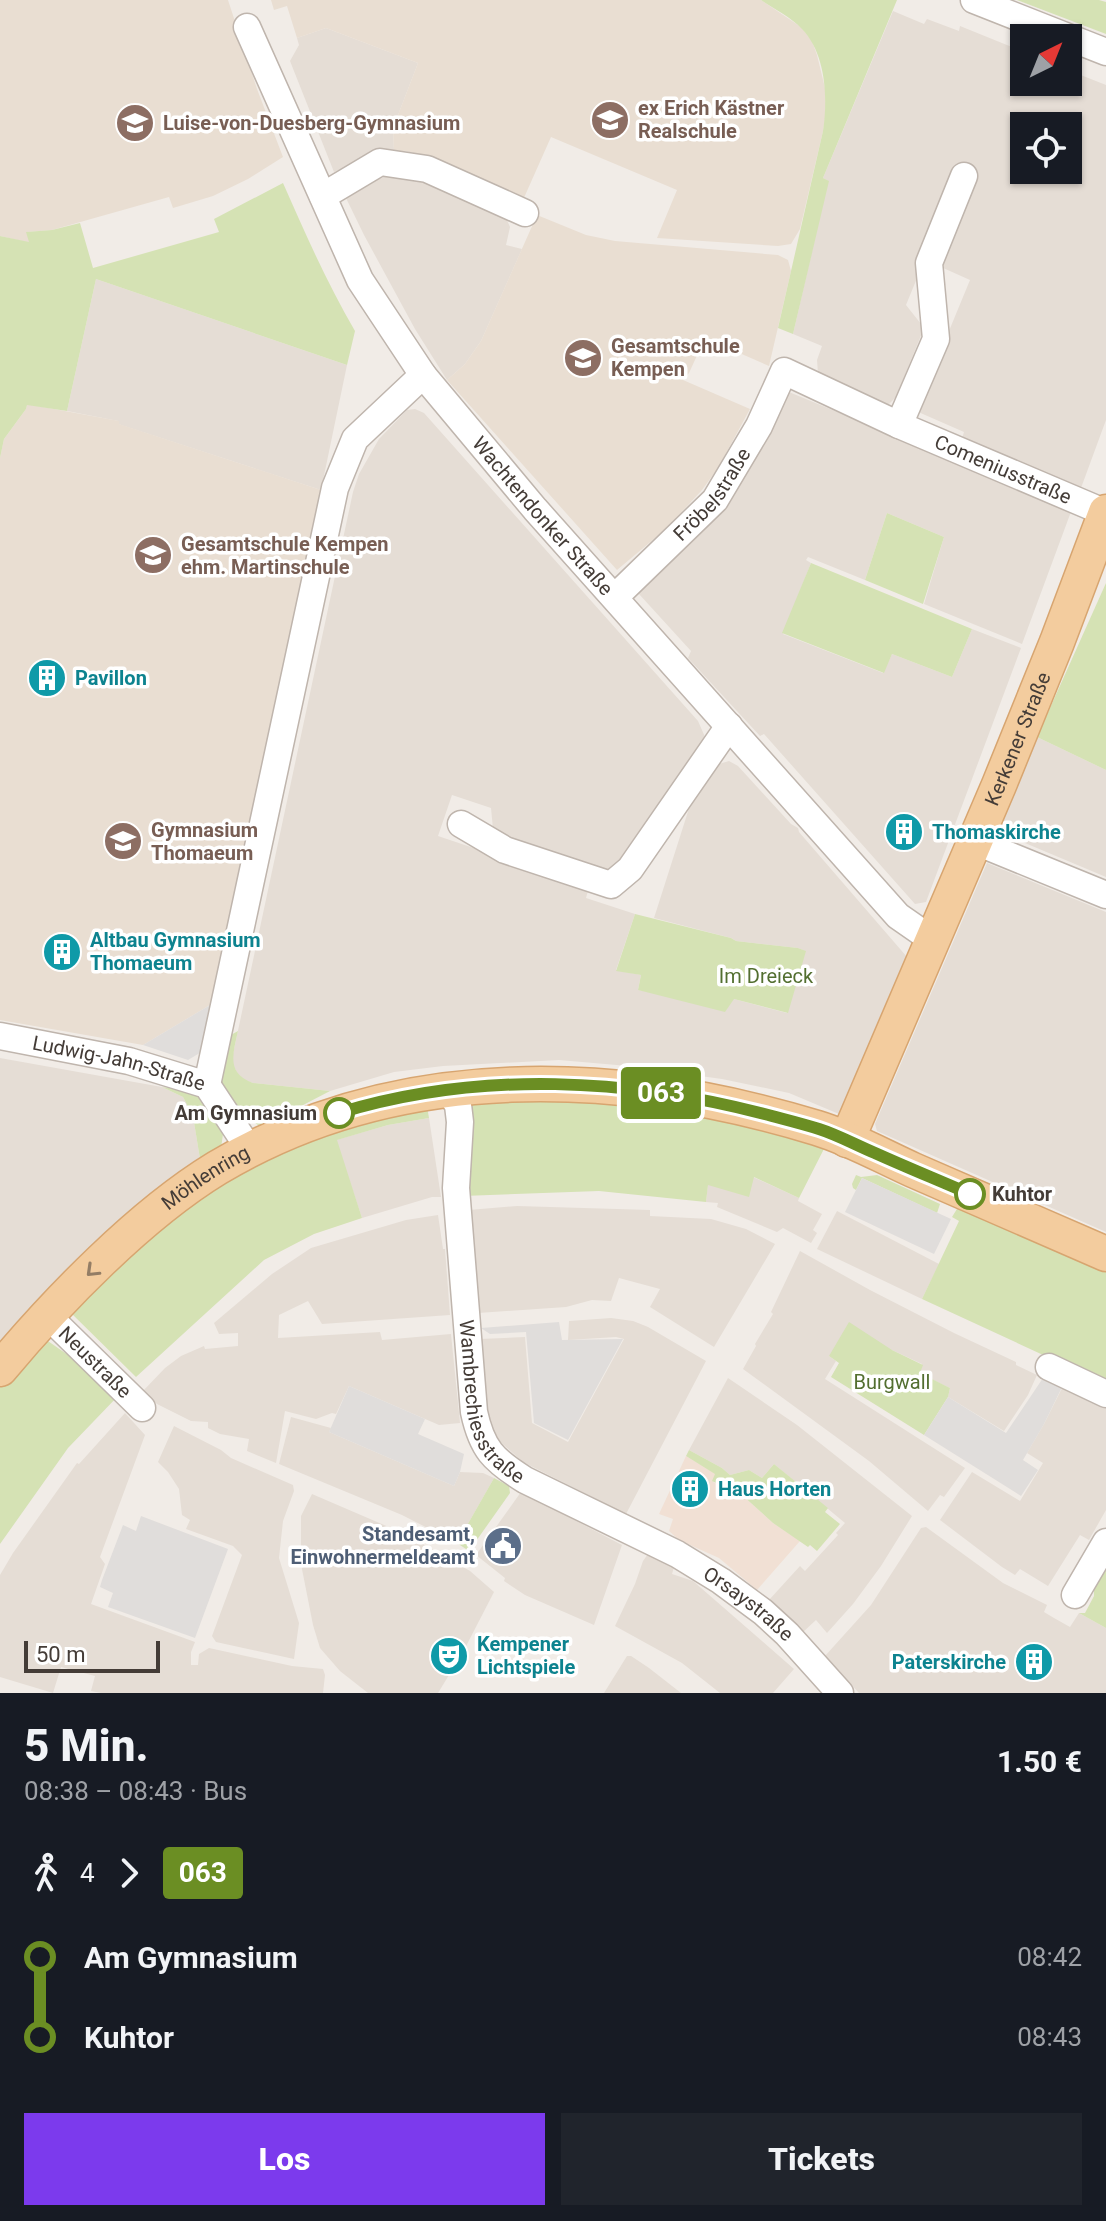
<!DOCTYPE html>
<html lang="de">
<head>
<meta charset="utf-8">
<style>
  :root { --surface:#171b24; --page:#20242c; --text:#f1f3f6; --muted:#9ea1a6; --accent:#7c3aed }
  body { margin:0; font-family:Roboto,sans-serif; background:var(--page); color:var(--text); height:100vh; display:flex; flex-direction:column; font-size:30px; white-space:nowrap }
  * { box-sizing:border-box; margin:0 }
  p { font-size:26px; color:var(--muted) }
  .icon { flex:none; width:44px; height:44px; fill:none; stroke:currentColor; stroke-width:2; stroke-linecap:round; stroke-linejoin:round }
  .map { position:relative; height:1693px; overflow:hidden }
  .drawer { display:flex; flex-direction:column; background:var(--surface); flex:1 }
  .drawer>* { flex:none }
  .badge { padding:0 16px; border-radius:6px; font-size:28px; line-height:52px }
  .needle { width:52px; rotate:43deg }
  .tools { position:absolute; left:1010px; top:24px; display:grid; gap:16px }
  .tools a { display:grid; place-items:center; width:72px; height:72px; border-radius:0px; background:var(--surface); box-shadow:0 2px 6px #0004; font-size:40px }
  .scale { position:absolute; left:24px; bottom:20px; width:136px; box-sizing:border-box; padding-left:8px; border:4px solid #443c37; border-top:0; font-size:22px; line-height:28px; white-space:nowrap; color:#443c37; -webkit-text-stroke:6px #fff; paint-order:stroke }
  .map>.badge { position:absolute; translate:-50% -50%; box-shadow:0 0 0 4px #fff }
  .legs { display:flex; align-items:center; gap:12px; height:88px; padding:0 24px; font-size:26px }
  .legs p { margin-inline-start:auto }
  .headline { display:flex; align-items:center; justify-content:space-between; height:136px; padding:0 24px }
  h1 { font-size:44px; font-weight:800; line-height:60px }
  .cta { display:flex; gap:16px; margin-top:auto; padding:16px 24px }
  .cta a { flex:1; height:92px; border-radius:0px; background:var(--accent); color:#fff; font-size:32px; font-weight:800; line-height:92px; text-align:center }
  .cta a+a { background:var(--page); color:var(--text) }
  ul { padding:0 24px; list-style:none }
  li { display:flex; align-items:center; gap:28px; height:80px; font-size:30px }
  li i { display:grid; place-items:center; width:12px; height:100%; margin:0 10px; background:currentColor }
  li i::after { content:''; width:20px; height:20px; margin:-10px; border:6px solid; border-radius:50%; background:var(--surface) }
  li p { margin-inline-start:auto }
  li:first-child i { background:linear-gradient(#0000 50%,currentColor 0) }
  li:last-child i { background:linear-gradient(currentColor 50%,#0000 0) }
  .map>svg:first-child { display:block }
</style>
</head>
<body>
<div class="map">
<svg width="1106" height="1693" viewBox="0 0 1106 1693">
  <rect width="100%" height="100%" fill="#f1ece7"/>
  <g fill="#e5ddd5" fill-rule="evenodd">
    <path d="M893,11L924,24L927,19L959,31L960,26L1024,52V82H1068V70L1106,85V420L1081,488L962,439L964,432L916,411L970,280L932,263L961,171L906,305L921,324L922,333L896,397L889,404L879,405L818,373L817,360L822,346L793,334L828,181L823,178ZM1024,126H1068V170H1024Z"/>
    <polygon points="326,28 418,63 393,128 394,151 367,157 334,172 290,61 299,45 297,38"/>
    <polygon points="390,175 415,177 506,218 510,227 506,245 522,249 481,341 465,364 447,380 415,329 364,235 346,198 350,190"/>
    <polygon points="96,279 347,365 321,490 118,424 118,421 67,411"/>
    <polygon points="789,392 1072,509 1022,644 924,604 944,537 887,513 865,580 808,557 806,560 811,563 783,634 883,673 892,654 952,677 972,629 1021,648 926,902 915,904 764,734 760,736 688,658 691,651 639,594 639,587 755,457"/>
    <polygon points="415,409 424,413 698,721 705,737 700,752 622,862 609,873 508,842 493,829 491,808 452,795 438,836 589,887 586,898 635,914 616,970 641,975 638,990 734,999 787,1013 805,951 798,948 736,941 731,938 654,918 692,799 719,764 729,761 738,766 791,824 798,828 799,832 907,957 839,1114 789,1093 722,1079 628,1066 559,1060 443,1066 394,1072 330,1091 253,1083 244,1080 237,1073 233,1064 233,1054 353,492 359,474 379,439 407,410"/>
    <polygon points="1037,737 1106,770 1106,877 996,831"/>
    <polygon points="987,863 1106,912 1106,1232 877,1131 875,1124"/>
    <polygon points="0,1058 162,1087 183,1097 193,1116 200,1159 0,1344"/>
    <polygon points="429,1118 441,1197 432,1197 362,1218 336,1140 388,1125"/>
    <polygon points="753,1177 799,1198 798,1201 822,1214 813,1230 817,1233 811,1243 783,1228 777,1232 717,1207 718,1203 706,1202 708,1184"/>
    <polygon points="517,1206 650,1210 650,1216 711,1219 746,1229 775,1244 714,1347 650,1307 660,1289 619,1278 611,1301 592,1300 566,1307 478,1313 469,1210"/>
    <polygon points="837,1211 939,1264 922,1299 817,1249"/>
    <polygon points="438,1215 443,1249 445,1249 450,1315 322,1324 308,1301 279,1315 278,1338 380,1332 382,1340 451,1334 460,1423 439,1425 349,1386 336,1414 332,1413 316,1419 285,1411 276,1463 247,1451 249,1439 220,1434 208,1428 208,1422 191,1421 157,1404 143,1391 165,1368 181,1356 204,1346 205,1349 238,1346 238,1333 219,1334 214,1323 272,1274 311,1248 406,1220"/>
    <polygon points="800,1251 870,1290 954,1333 1016,1362 1016,1365 1037,1375 1028,1395 1004,1431 948,1397 950,1388 919,1373 922,1364 892,1350 829,1356 836,1361 825,1379 965,1468 944,1497 940,1495 928,1511 869,1461 743,1369 756,1346 755,1344 773,1314 771,1312"/>
    <polygon points="611,1318 633,1321 648,1327 706,1361 626,1514 523,1462 498,1440 491,1427 487,1411 480,1339 525,1337 532,1423 568,1442 624,1339 616,1337 568,1340 569,1321"/>
    <polygon points="728,1378 797,1425 912,1516 881,1566 853,1604 827,1633 816,1620 802,1633 769,1600 800,1566 805,1571 838,1535 836,1533 845,1523 774,1464 762,1478 749,1470 730,1475 722,1468 689,1450"/>
    <polygon points="1064,1384 1106,1404 1106,1510 1089,1540 1080,1535 1048,1586 1020,1569 1015,1575 1002,1567 940,1520 972,1472 1020,1501 1043,1463 1027,1453 1044,1424"/>
    <polygon points="125,1413 145,1435 100,1557 105,1564 91,1604 195,1642 191,1652 191,1665 198,1665 199,1654 209,1648 292,1666 323,1669 325,1675 323,1693 101,1693 91,1691 95,1676 61,1667 53,1693 0,1677 0,1575 13,1553 77,1463 79,1464"/>
    <polygon points="291,1417 331,1428 329,1432 454,1486 460,1472 483,1473 494,1478 457,1543 402,1515 279,1464"/>
    <polygon points="174,1426 221,1450 231,1458 293,1485 294,1491 283,1521 279,1558 299,1623 294,1659 216,1642 212,1636 242,1555 233,1546 186,1529 190,1520 182,1515 179,1489 168,1472 158,1462"/>
    <polygon points="521,1492 622,1545 594,1625 525,1595 504,1581 505,1578 476,1555"/>
    <polygon points="312,1494 405,1534 470,1571 494,1592 463,1652 438,1693 368,1693 340,1671 320,1648 313,1625 301,1564 301,1516"/>
    <polygon points="926,1527 1003,1583 1047,1605 1044,1612 1054,1618 1070,1627 1079,1613 1106,1628 1106,1693 859,1693 825,1656 871,1605 921,1528"/>
    <polygon points="648,1554 674,1567 672,1574 693,1581 794,1669 773,1693 720,1693 682,1663 615,1626 635,1584 643,1561"/>
    <polygon points="627,1656 631,1656 649,1668 681,1693 604,1693"/>
  </g>
  <polygon fill="#f1e0d4" points="686,1456 716,1474 713,1482 742,1495 773,1523 800,1541 757,1590 719,1558 679,1540 669,1531 673,1519 659,1514"/>
  <g fill="#e9ded2">
    <polygon points="0,0 228,0 257,89 283,157 248,179 213,196 173,208 169,197 52,230 27,232 30,243 0,236"/>
    <polygon points="271,0 761,0 801,27 812,41 817,55 826,92 826,112 823,131 800,229 791,244 778,246 657,238 677,190 551,137 523,200 422,155 405,151 394,151 393,128 418,63 326,28 297,38 287,6 274,10"/>
    <polygon points="537,215 586,235 615,241 778,255 788,260 791,271 769,366 705,338 689,373 683,380 750,409 718,468 702,490 667,528 617,570 447,380 465,364 481,341"/>
    <polygon points="27,404 119,421 119,424 321,490 210,1005 143,1045 0,1020 0,458 4,439 26,409"/>
  </g>
  <g fill="#d5e2b4">
    <path d="M761,0H897L823,178L829,181L793,334L778,328L823,131C828,98 826,54 802,29C791,17 774,9 761,0Z"/>
    <polygon points="1017,0 1099,0 1106,2 1106,34"/>
    <path d="M283,183C305,233 327,283 355,331L347,365L96,279L67,411L27,405L26,409L4,439L0,458V236L29,242L26,232L52,230L80,223L93,268L219,232L214,219Z"/>
    <polygon points="887,513 944,537 923,604 865,580"/>
    <polygon points="811,563 972,629 952,677 892,654 884,673 782,633"/>
    <polygon points="1106,583 1106,770 1037,737"/>
    <polygon points="635,914 731,938 736,941 798,948 806,951 788,1013 734,999 725,1012 638,990 641,975 616,971"/>
    <path d="M238,1031C233,1054 226,1073 253,1083L330,1091L261,1127C246,1118 217,1092 219,1074C220,1061 226,1048 229,1036Z"/>
    <polygon points="162,1087 195,1092 209,1101 223,1134 221,1148 200,1159 193,1116 183,1097"/>
    <polygon points="473,1097 633,1098 828,1141 799,1198 754,1177 749,1197 708,1185 706,1202 599,1191 463,1196 468,1114"/>
    <polygon points="427,1106 429,1118 388,1125 337,1140 362,1218 314,1234 264,1260 136,1377 70,1312 155,1226 230,1171 316,1131"/>
    <polygon points="856,1175 861,1177 877,1175 940,1204 937,1213 862,1178 856,1190 853,1188 852,1184"/>
    <polygon points="960,1204 1106,1265 1106,1384 922,1299 959,1221 952,1217"/>
    <polygon points="849,1322 892,1350 923,1365 920,1373 950,1388 948,1397 924,1435 831,1377 839,1363 829,1356"/>
    <polygon points="45,1339 91,1371 118,1396 68,1448 0,1544 0,1383"/>
    <polygon points="689,1450 722,1468 730,1475 749,1470 762,1478 774,1464 828,1508 825,1512 840,1524 817,1551 810,1545 808,1547 773,1523 742,1495 712,1481 715,1474 686,1456"/>
    <polygon points="494,1478 509,1486 510,1493 469,1551 457,1543"/>
    <polygon points="1106,1561 1106,1628 1079,1613 1085,1613 1094,1596 1094,1583"/>
  </g>
  <g fill="#e0dddb">
    <polygon points="213,992 219,1003 208,1048 188,1060 143,1045 210,1005"/>
    <polygon points="862,1178 951,1219 934,1254 845,1212"/>
    <polygon points="559,1322 562,1340 623,1339 568,1440 534,1423 526,1332 490,1334 481,1328"/>
    <polygon points="1045,1375 1063,1385 1044,1424 1023,1460 1038,1470 1021,1496 924,1435 948,1397 1006,1433"/>
    <polygon points="349,1386 425,1419 418,1434 464,1454 460,1472 454,1486 329,1432"/>
    <polygon points="141,1516 228,1549 195,1638 108,1607 113,1593 100,1587 102,1580 123,1525 136,1531"/>
  </g>
  <g fill="none" stroke-linecap="round" stroke-linejoin="round">
    <defs>
      <g id="minor">
        <polyline points="974,0 1106,52"/>
        <path id="s1" d="M247,27L360,280L423,375L535,509L898,916L921,932L933,937"/>
        <polyline points="323,196 380,162 427,169 525,213"/>
        <polyline points="899,425 936,339 929,263 964,176"/>
        <path id="s2" d="M615,597L715,500L759,426L784,371L899,425L1106,513"/>
        <polyline points="461,824 505,850 611,885 630,869 729,726"/>
        <polyline points="974,841 1106,895"/>
        <path id="s3" d="M0,1036L129,1061L207,1085L250,1150"/>
        <polyline points="207,1085 335,488 355,439 423,375"/>
        <path id="s4" d="M447,1089L458,1105L460,1122L456,1188L474,1412C482,1449 493,1460 525,1480L677,1554L721,1581L763,1612L787,1634L840,1693"/>
        <path id="s5" d="M48,1316L142,1408"/>
        <polyline points="1049,1367 1106,1394"/>
        <polyline points="1075,1595 1106,1542"/>
      </g>
      <g id="major">
        <path id="s6" d="M847,1140L999,785L1057,642L1106,512"/>
        <path id="s7" d="M0,1369C58,1300 140,1215 217,1168C399,1059 620,1068 817,1128C850,1138 882,1156 913,1170C978,1198 1042,1226 1106,1254"/>
      </g>
    </defs>
    <use href="#minor" stroke="#bfb5ad" stroke-width="29"/>
    <use href="#major" stroke="#d7a570" stroke-width="37"/>
    <use href="#minor" stroke="#fff" stroke-width="26"/>
    <use href="#major" stroke="#f3cc9e" stroke-width="34"/>
  </g>
  <defs><path id="oneway-chevron" d="M-2-3.5L2.5 0L-2 3.5" fill="none" stroke-width="1.6" stroke-linecap="round" stroke-linejoin="round" transform="scale(2)"/></defs>
  <use stroke="#937d65" href="#oneway-chevron" transform="translate(92 1271) rotate(136)"/>
  <g fill="none" stroke-linecap="round" stroke-linejoin="round">
    <defs>
      <path id="line-1" d="M339,1113C480,1070 630,1078 772,1116C787,1120 803,1124 819,1129C838,1135 856,1145 875,1153C906,1167 938,1180 970,1194"/>
    </defs>
    <use href="#line-1" stroke="#fff" stroke-width="18"/>
    <use href="#line-1" stroke="#6b8e23" stroke-width="12"/>
  </g>
  <defs>
    <symbol id="school-disc" viewBox="-11 -11 22 22"><circle r="9.5" fill="#8d6e63" stroke="#fff"/><path d="M0-5L7-2L0 1L-7-2ZM-4 1L0 2.5L4 1V4Q0 6-4 4Z" fill="#fff"/></symbol>
    <symbol id="building-disc" viewBox="-11 -11 22 22"><circle r="9.5" fill="#0f9aa8" stroke="#fff"/><path d="M-4-6H4V6H1V3H-1V6H-4ZM-2.5-4.3h1.7v1.8h-1.7ZM.8-4.3h1.7v1.8H.8ZM-2.5-1h1.7V.8h-1.7ZM.8-1h1.7V.8H.8Z" fill="#fff"/></symbol>
    <symbol id="civic-disc" viewBox="-11 -11 22 22"><circle r="9.5" fill="#5c6f8a" stroke="#fff"/><path d="M-.6-6.5H3V-4.5H.6V-3L4-1V1h2V6H-6V1h2V-1L-.6-3ZM-1.2 2.5V6h2.4V2.5Z" fill="#fff"/></symbol>
    <symbol id="theatre-disc" viewBox="-11 -11 22 22"><circle r="9.5" fill="#0f9aa8" stroke="#fff"/><path d="M-5-5.5Q0-4 5-5.5V0Q5 5 0 6Q-5 5-5 0ZM-3.3-2.5H-1v1.5H-3.3ZM1-2.5H3.3v1.5H1ZM-2.8 1Q0 5.5 2.8 1Z" fill="#fff"/></symbol>
  </defs>
  <g fill-rule="evenodd">
    <use href="#school-disc" x="588" y="98" width="44" height="44"/>
    <use href="#school-disc" x="113" y="101" width="44" height="44"/>
    <use href="#school-disc" x="561" y="336" width="44" height="44"/>
    <use href="#school-disc" x="131" y="533" width="44" height="44"/>
    <use href="#building-disc" x="25" y="656" width="44" height="44"/>
    <use href="#building-disc" x="882" y="810" width="44" height="44"/>
    <use href="#school-disc" x="101" y="819" width="44" height="44"/>
    <use href="#building-disc" x="40" y="930" width="44" height="44"/>
    <use href="#building-disc" x="668" y="1467" width="44" height="44"/>
    <use href="#civic-disc" x="481" y="1524" width="44" height="44"/>
    <use href="#theatre-disc" x="427" y="1634" width="44" height="44"/>
    <use href="#building-disc" x="1012" y="1640" width="44" height="44"/>
  </g>
  <g fill="#fff" stroke="#6b8e23" stroke-width="4">
    <circle cx="339" cy="1113" r="14"/>
    <circle cx="970" cy="1194" r="14"/>
  </g>
  <g text-anchor="middle" dominant-baseline="central" stroke-width="7" stroke-linejoin="round" paint-order="stroke">
    <g font-size="20" font-weight="bold" fill="#785e54" stroke="#fff" text-anchor="start">
      <text x="638" y="108">ex Erich Kästner<tspan x="638" dy="23">Realschule</tspan></text>
      <text x="163" y="123">Luise-von-Duesberg-Gymnasium</text>
      <text x="611" y="346">Gesamtschule<tspan x="611" dy="23">Kempen</tspan></text>
      <text x="181" y="544">Gesamtschule Kempen<tspan x="181" dy="23">ehm. Martinschule</tspan></text>
      <text x="151" y="830">Gymnasium<tspan x="151" dy="23">Thomaeum</tspan></text>
    </g>
    <g font-size="20" fill="#443c37" stroke="#fff">
      <text stroke="none"><textPath href="#s2" startOffset="526">Comeniusstraße</textPath></text>
      <text stroke="none"><textPath href="#s2" startOffset="142">Fröbelstraße</textPath></text>
      <text stroke="none"><textPath href="#s1" startOffset="576">Wachtendonker Straße</textPath></text>
      <text stroke="none"><textPath href="#s6" startOffset="436">Kerkener Straße</textPath></text>
      <text stroke="none"><textPath href="#s3" startOffset="122">Ludwig-Jahn-Straße</textPath></text>
      <text stroke="none"><textPath href="#s7" startOffset="282">Möhlenring</textPath></text>
      <text stroke="none"><textPath href="#s5" startOffset="66">Neustraße</textPath></text>
      <text stroke="none"><textPath href="#s4" startOffset="324">Wambrechiesstraße</textPath></text>
      <text stroke="none"><textPath href="#s4" startOffset="672">Orsaystraße</textPath></text>
    </g>
    <g font-size="20" font-weight="bold" fill="#0d838f" stroke="#fff" text-anchor="start">
      <text x="75" y="678">Pavillon</text>
      <text x="932" y="832">Thomaskirche</text>
      <text x="90" y="940">Altbau Gymnasium<tspan x="90" dy="23">Thomaeum</tspan></text>
      <text x="718" y="1489">Haus Horten</text>
      <text x="477" y="1644">Kempener<tspan x="477" dy="23">Lichtspiele</tspan></text>
      <text x="1006" y="1662" text-anchor="end">Paterskirche</text>
    </g>
    <g font-size="20" fill="#536f30" stroke="#fff">
      <text x="766" y="976">Im Dreieck</text>
      <text x="892" y="1382">Burgwall</text>
    </g>
    <g font-size="20" font-weight="bold" fill="#443c37" stroke="#fff" text-anchor="end">
      <text x="317" y="1113">Am Gymnasium</text>
      <text x="992" y="1194" text-anchor="start">Kuhtor</text>
    </g>
    <g font-size="20" font-weight="bold" fill="#4e5e75" stroke="#fff" text-anchor="end">
      <text x="475" y="1534">Standesamt,<tspan x="475" dy="23">Einwohnermeldeamt</tspan></text>
    </g>
  </g>
</svg>
<div class="tools">
<a><svg class="needle" viewBox="-14 -14 28 28"><path d="M0-13l5 13h-10z" fill="#e53935"/><path d="M0 13l5-13h-10z" fill="#9ea1a6"/></svg></a>
<a><svg class="icon" aria-label="locate" viewBox="0 0 24 24"><circle cx="12" cy="12" r="6"/><path d="M12 2v4M12 18v4M2 12h4M18 12h4"/></svg></a>
</div>
<div class="scale">50 m</div>
<b class="badge" style="left:661px;top:1093px;background:#6b8e23;color:#fff">063</b>
</div>
<section class="drawer">
<div class="headline"><div><h1>5 Min.</h1><p>08:38 – 08:43 · Bus</p></div><b>1.50 €</b></div>
<div class="legs"><svg class="icon" aria-label="walk" viewBox="0 0 24 24"><circle cx="13" cy="4" r="2"/><path d="M13 8l-2 6 4 7M11 14l-3 7M7 12l3-4h3l4 4"/></svg>4<svg class="icon" aria-label="forward" viewBox="0 0 24 24"><path d="M9 5l7 7-7 7"/></svg><b class="badge" style="background:#6b8e23;color:#fff">063</b></div>
<ul>
<li><i style="color:#6b8e23"></i><b>Am Gymnasium</b><p>08:42</p></li>
<li><i style="color:#6b8e23"></i><b>Kuhtor</b><p>08:43</p></li>
</ul>
<div class="cta"><a>Los</a><a>Tickets</a></div>
</section>
</body>
</html>
